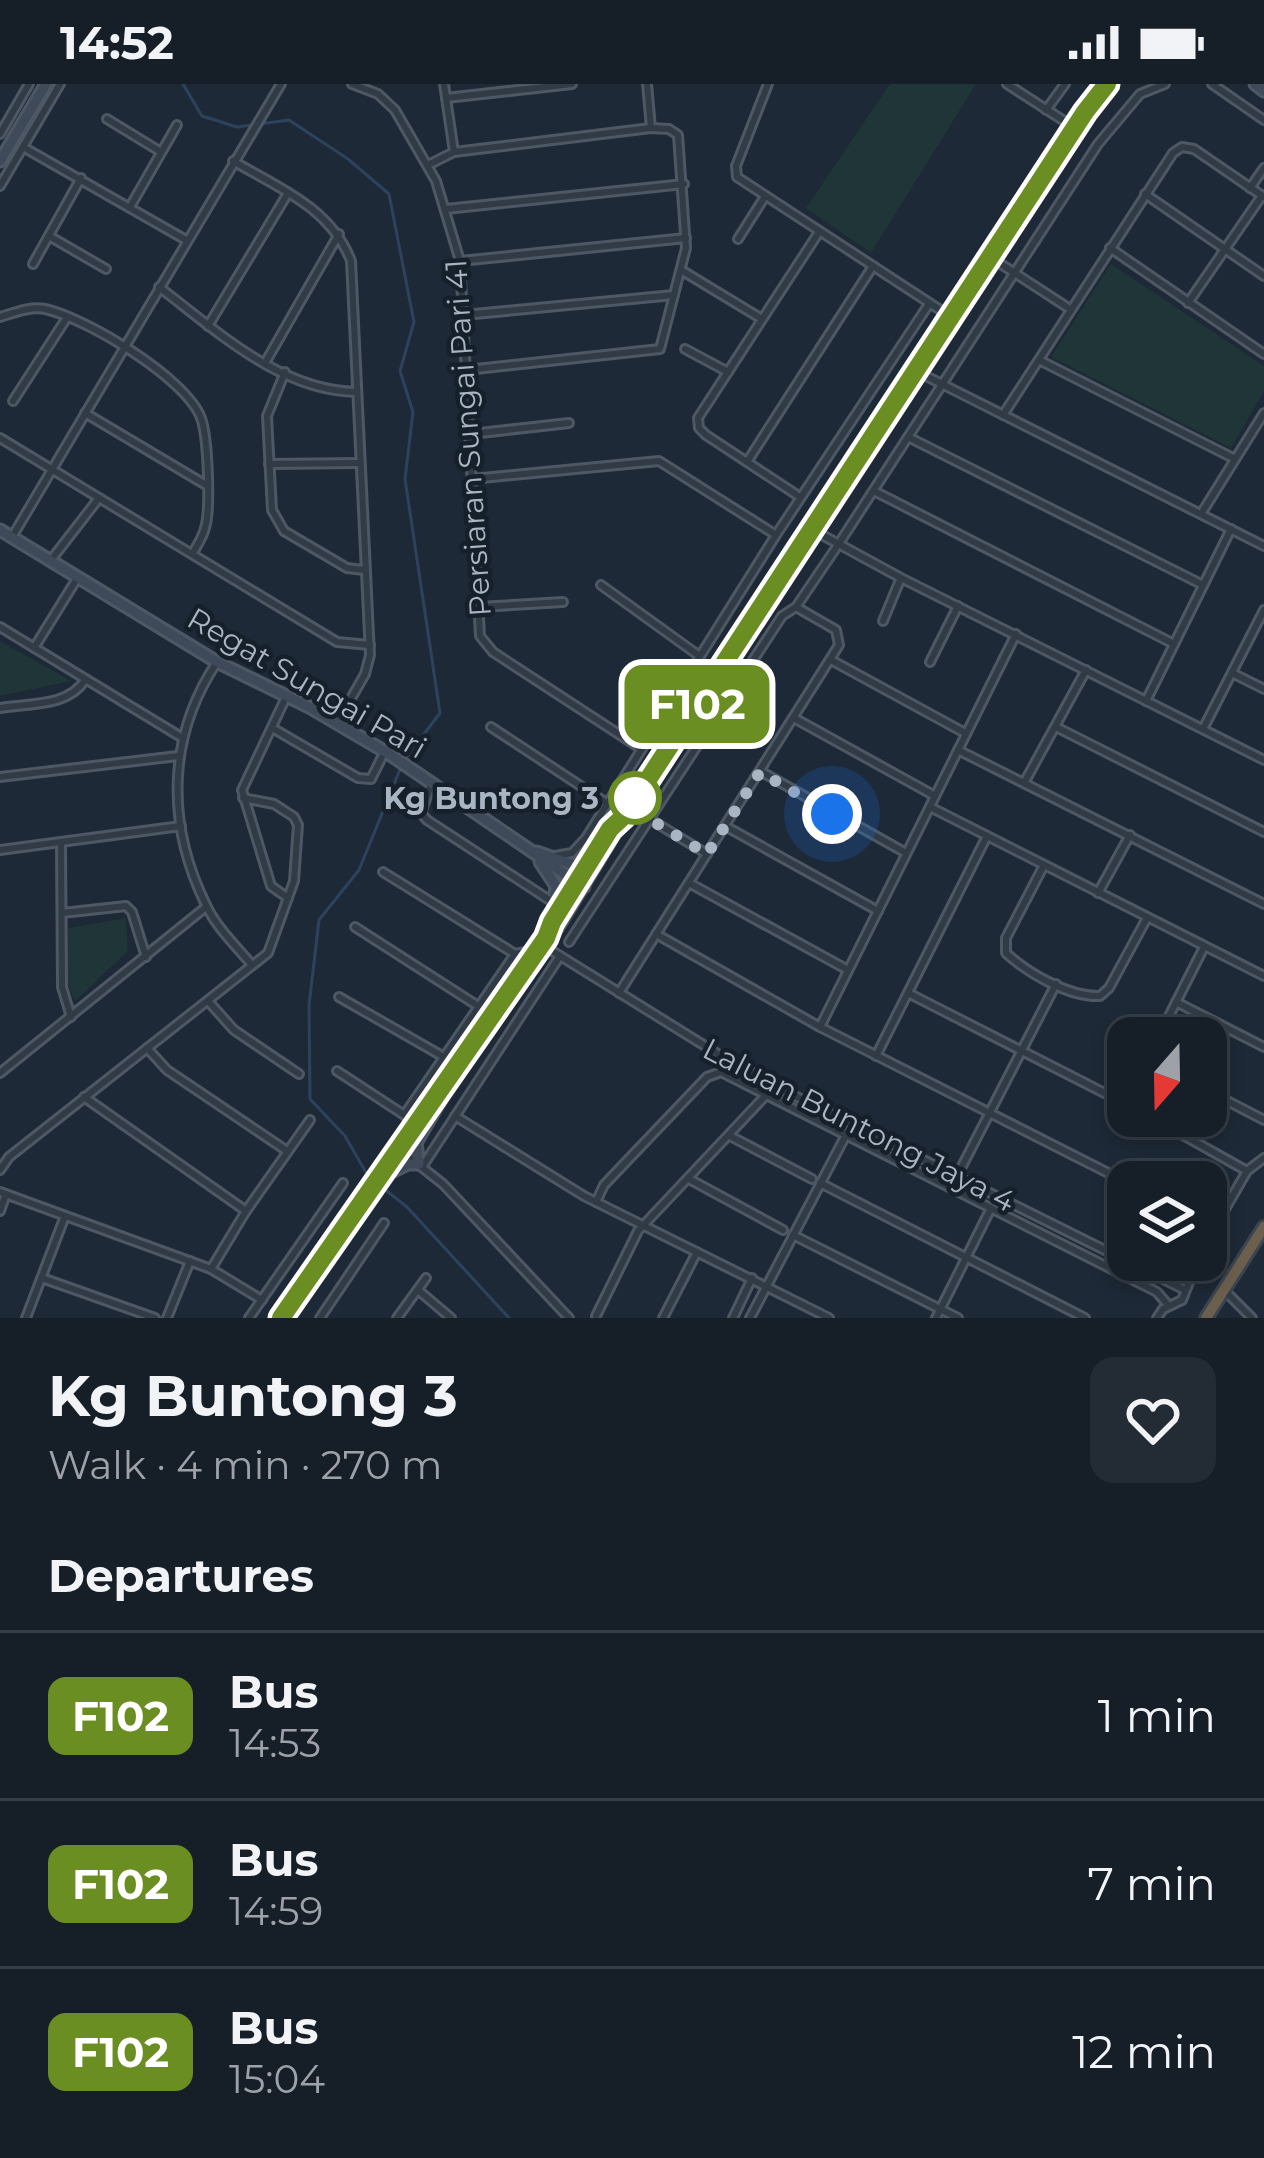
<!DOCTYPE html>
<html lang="en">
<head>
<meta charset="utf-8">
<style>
  :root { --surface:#161f28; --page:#232c34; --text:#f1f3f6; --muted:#9ea2a8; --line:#353d45 }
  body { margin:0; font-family:Montserrat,sans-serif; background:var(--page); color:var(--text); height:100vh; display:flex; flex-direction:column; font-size:45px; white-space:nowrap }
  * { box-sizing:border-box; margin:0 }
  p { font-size:39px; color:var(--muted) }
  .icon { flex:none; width:66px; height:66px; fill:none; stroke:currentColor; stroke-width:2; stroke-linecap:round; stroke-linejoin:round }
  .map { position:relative; height:1234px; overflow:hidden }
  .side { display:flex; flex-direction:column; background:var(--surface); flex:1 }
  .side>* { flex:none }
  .badge { padding:0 24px; border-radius:18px; font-size:42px; line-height:78px }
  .needle { width:78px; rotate:200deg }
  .controls { position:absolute; left:1107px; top:933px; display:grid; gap:24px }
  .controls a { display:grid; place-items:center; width:120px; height:120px; border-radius:24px; background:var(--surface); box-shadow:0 6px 18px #0003,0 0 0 3px var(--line); font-size:60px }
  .you { position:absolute; width:60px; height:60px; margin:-30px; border:9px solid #fff; border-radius:50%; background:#1a73e8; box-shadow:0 0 0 18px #1a73e833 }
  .map>.badge { position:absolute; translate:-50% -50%; box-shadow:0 0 0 6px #fff }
  h2 { padding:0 48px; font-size:45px; line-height:108px }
  .round { display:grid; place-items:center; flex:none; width:126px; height:126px; border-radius:24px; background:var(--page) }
  .summary { display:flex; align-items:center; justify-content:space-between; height:204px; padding:0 48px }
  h1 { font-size:57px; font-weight:700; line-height:90px }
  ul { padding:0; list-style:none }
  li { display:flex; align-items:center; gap:36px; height:168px; padding:0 48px; border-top:3px solid var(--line) }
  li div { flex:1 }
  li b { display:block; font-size:45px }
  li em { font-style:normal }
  li .badge { min-width:132px; font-weight:700; text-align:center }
  .status { display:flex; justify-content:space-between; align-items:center; height:84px; padding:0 60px; background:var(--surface); direction:ltr }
  .status svg { height:33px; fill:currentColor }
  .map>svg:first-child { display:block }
</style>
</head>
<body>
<div class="status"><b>14:52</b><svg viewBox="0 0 49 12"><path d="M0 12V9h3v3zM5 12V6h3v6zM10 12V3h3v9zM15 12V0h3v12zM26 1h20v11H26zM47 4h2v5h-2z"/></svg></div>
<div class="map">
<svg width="1264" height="1234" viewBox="0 0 1264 1234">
  <rect width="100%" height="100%" fill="#1d2936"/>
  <g fill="#1f3537">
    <polygon points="890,0 976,0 871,169 806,124"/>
    <polygon points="1111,180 1264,282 1264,307 1231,364 1051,273"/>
    <polygon points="0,557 71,597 0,612"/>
    <polygon points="126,834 128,867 75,917 67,899 68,844"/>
  </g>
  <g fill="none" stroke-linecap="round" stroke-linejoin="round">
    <g stroke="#2d435d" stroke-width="3">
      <polyline points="183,0 202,32 237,43 289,36 348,75 389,110 414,238 400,287 413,328 405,395 440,629 405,675"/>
      <polyline points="401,683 359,786 319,836 309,921 310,1015 345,1052 368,1092 407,1123 509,1234"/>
    </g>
    <defs>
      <g id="street">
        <polyline points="352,0 378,10 395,26 436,97 460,177 480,552 493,568 640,664"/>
        <polyline points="444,0 454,68"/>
        <polyline points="647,0 651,44"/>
        <polyline points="768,0 736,82 737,93 951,233"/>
        <polyline points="1007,0 1075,44"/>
        <polyline points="1212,0 1264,36"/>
        <polyline points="446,14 572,0"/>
        <polyline points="1046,26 1065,0"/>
        <polyline points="107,35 161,68"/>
        <polyline points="0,50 29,0"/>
        <polyline points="23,63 186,156"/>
        <path d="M233,77C279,104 331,124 351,177L370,571L365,590L337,639"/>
        <polyline points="428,81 454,68 651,44 669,45 678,51 686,164 660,265 467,286"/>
        <polyline points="0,102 60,0"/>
        <polyline points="1250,104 1264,84"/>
        <polyline points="1145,110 1264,192"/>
        <polyline points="130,123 177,41"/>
        <polyline points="446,125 684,100"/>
        <polyline points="49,152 106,185"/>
        <polyline points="738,155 764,114"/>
        <polyline points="1110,164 1264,270"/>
        <polyline points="990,173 1070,225"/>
        <polyline points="460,177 686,154"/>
        <polyline points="33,180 81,94"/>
        <polyline points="681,186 762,235"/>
        <path d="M159,203C217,247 280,307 357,308"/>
        <polyline points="1188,219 1261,113"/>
        <polyline points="464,231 674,211"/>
        <path d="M0,233C14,229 30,222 45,225C86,234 186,294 201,334C208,353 211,425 205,444C203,453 197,461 193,469"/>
        <polyline points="208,242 288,109"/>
        <polyline points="685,265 728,288"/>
        <polyline points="1039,276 1235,375"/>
        <polyline points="265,279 339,150"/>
        <polyline points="916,287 1264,462"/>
        <polyline points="285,288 267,332 272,426 284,447 347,484 364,486"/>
        <polyline points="13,317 66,235"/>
        <polyline points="85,329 206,401"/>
        <polyline points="1003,331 1173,69 1182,63 1194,65 1264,113"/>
        <polyline points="471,350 569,339"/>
        <polyline points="908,353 1203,501"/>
        <polyline points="0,354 337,558 370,561"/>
        <polyline points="747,378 873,182"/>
        <polyline points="269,380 360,379"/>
        <polyline points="472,395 659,377 776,451"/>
        <polyline points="874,407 1174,560"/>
        <polyline points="800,413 706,351 699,344 698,334 819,148"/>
        <polyline points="1201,430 1264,329"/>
        <polyline points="813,446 901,494 1264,676"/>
        <polyline points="12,453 281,0"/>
        <polyline points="51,476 99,414"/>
        <polyline points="601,501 698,571"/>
        <polyline points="479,523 563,518"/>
        <polyline points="883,537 900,496"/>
        <polyline points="0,543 181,653"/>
        <polyline points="34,564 78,493"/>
        <polyline points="831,576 965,649"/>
        <path d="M217,578C167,653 166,740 206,821C216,843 237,863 252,881"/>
        <polyline points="930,578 958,522"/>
        <polyline points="1232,589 1264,605"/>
        <polyline points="287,611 242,706 271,802 288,814"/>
        <polyline points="1146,617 1231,445"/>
        <path d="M0,624C29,619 68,623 85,596"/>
        <polyline points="794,634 935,712"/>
        <polyline points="491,643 608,720"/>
        <polyline points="1056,643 1264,748"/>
        <polyline points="274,645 358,694 371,695 384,669"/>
        <polyline points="1203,645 1264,526"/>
        <polyline points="958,666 1264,820"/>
        <polyline points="760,687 906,769"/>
        <polyline points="0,693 178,672"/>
        <polyline points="432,698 421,729 427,736 554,819"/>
        <polyline points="1024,699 1086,586"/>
        <polyline points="630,723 707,770"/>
        <polyline points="930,723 1264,892"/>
        <polyline points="725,742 878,827"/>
        <polyline points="61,758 62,903 71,933"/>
        <polyline points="0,766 181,742"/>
        <polyline points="555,772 572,769 586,754 776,451 929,220"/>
        <path d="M1044,781L1006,854V869C1029,890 1069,913 1100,912L1109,904L1147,834"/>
        <polyline points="383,788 515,870"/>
        <polyline points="689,799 848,886"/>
        <polyline points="1098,809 1130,751"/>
        <polyline points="62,829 126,822 132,828 146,873"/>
        <polyline points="355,843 478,922"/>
        <polyline points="656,850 820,943 1128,1099"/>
        <polyline points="569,858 782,532 796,523 838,461 1098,60 1140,10 1165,0"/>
        <polyline points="541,860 718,970 785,1007 1185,1206"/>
        <polyline points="619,909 839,561 836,546 796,523"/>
        <polyline points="908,909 1128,1021"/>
        <polyline points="339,913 444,973"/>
        <polyline points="208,917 234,946 299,990"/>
        <polyline points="1176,918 1264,963"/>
        <polyline points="820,943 1016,550"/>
        <polyline points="1158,954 1204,863"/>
        <polyline points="147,964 167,986 287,1067"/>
        <polyline points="876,972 987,752"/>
        <polyline points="337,987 418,1040"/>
        <polyline points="0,989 206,823"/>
        <polyline points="1206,1006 1264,1036"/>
        <polyline points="84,1013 246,1127"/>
        <polyline points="405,1030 515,870 538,865"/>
        <polyline points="455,1032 584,1112 829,1234"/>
        <polyline points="1149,1032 1247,1087"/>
        <polyline points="730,1052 812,1095"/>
        <polyline points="400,1066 443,1100 569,1234"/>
        <polyline points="422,1083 560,872"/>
        <polyline points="0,1086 9,1073 268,869 294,797 298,741 294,733 274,720 243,714"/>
        <polyline points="957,1092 1056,900"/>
        <polyline points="689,1095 783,1146"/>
        <polyline points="820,1099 1085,1234"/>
        <polyline points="0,1108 211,1185 262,1216"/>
        <polyline points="596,1118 604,1101 707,993 721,988 1157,1208 1168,1221"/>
        <polyline points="0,1127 6,1110"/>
        <polyline points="793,1151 958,1234"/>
        <polyline points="1206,1158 1247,1087 1264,1074"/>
        <polyline points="211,1185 246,1127 310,1036"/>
        <polyline points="42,1194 155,1234"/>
        <polyline points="418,1206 451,1234"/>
        <polyline points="1224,1206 1252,1234"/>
        <polyline points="596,1232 638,1147 768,1009"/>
        <polyline points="26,1234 65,1132"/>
        <polyline points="167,1234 190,1177"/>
        <polyline points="249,1234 343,1099"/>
        <polyline points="320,1234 384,1139"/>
        <polyline points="397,1234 426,1194"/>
        <polyline points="663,1234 697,1168"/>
        <polyline points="733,1234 752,1194"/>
        <polyline points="750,1234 847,1049"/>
        <polyline points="936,1234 991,1124"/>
        <polyline points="1157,1234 1163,1225 1182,1216 1198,1176"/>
      </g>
      <g id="secondary">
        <polyline points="1255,0 1264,7"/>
        <polyline points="0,77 46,0"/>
        <polyline points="0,446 217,578 311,624 389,670 584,803"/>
        <polyline points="537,768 574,781 589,775"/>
        <polyline points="540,778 556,802 553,827"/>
        <polyline points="546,853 558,843 622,738"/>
        <polyline points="381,1093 408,1080 419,1080 416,1059 442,1014"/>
        <polyline points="281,1234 546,853 552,837 610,745 624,732 1085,28 1107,0"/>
      </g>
      <polyline id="highway" points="1206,1234 1264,1143"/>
    </defs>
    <use href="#street" stroke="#4e5865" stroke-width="12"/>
    <use href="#secondary" stroke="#4e5865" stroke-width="15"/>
    <use href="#highway" stroke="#3b4551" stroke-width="16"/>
    <use href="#street" stroke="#303b46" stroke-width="6"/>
    <use href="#secondary" stroke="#3e4a5a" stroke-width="9"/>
    <use href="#highway" stroke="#6d5f4d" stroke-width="10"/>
  </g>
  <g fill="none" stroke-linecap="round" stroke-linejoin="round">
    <defs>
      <polyline id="line" points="281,1234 546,854 552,838 610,745 624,732 1085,28 1107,0"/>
    </defs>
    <use href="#line" stroke="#fff" stroke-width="27"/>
    <use href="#line" stroke="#6b8e23" stroke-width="18"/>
    <polyline stroke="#aab5c4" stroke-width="12" stroke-dasharray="0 21.6" points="635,714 630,723 707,770 760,688 832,730"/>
  </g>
  <circle fill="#fff" stroke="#6b8e23" stroke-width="6" cx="635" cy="714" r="24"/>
  <g text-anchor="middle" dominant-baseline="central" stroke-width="9" stroke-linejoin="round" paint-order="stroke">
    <g font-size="30" fill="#aab5c4" stroke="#16202b">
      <text transform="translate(468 354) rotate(-94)">Persiaran Sungai Pari 41</text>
      <text transform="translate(307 599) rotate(30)">Regat Sungai Pari</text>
      <text transform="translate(859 1041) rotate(27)">Laluan Buntong Jaya 4</text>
    </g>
    <g font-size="30" font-weight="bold" fill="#aab5c4" stroke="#16202b" text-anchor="end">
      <text x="599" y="714">Kg Buntong 3</text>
    </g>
  </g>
</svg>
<div class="controls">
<a><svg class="needle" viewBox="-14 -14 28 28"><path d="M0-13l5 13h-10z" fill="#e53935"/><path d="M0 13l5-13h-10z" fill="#9ea2a8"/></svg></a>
<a><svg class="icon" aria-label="layers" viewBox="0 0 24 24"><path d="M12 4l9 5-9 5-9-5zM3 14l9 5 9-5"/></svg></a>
</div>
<div class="you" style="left:832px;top:730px"></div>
<b class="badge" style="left:697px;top:620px;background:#6b8e23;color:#fff">F102</b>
</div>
<section class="side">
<div class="summary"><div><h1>Kg Buntong 3</h1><p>Walk · 4 min · 270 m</p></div><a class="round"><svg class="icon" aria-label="heart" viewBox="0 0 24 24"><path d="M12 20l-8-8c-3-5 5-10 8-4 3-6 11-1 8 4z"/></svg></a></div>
<h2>Departures</h2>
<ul>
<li><span class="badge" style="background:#6b8e23;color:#fff">F102</span><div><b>Bus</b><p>14:53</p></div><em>1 min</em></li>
<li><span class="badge" style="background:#6b8e23;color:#fff">F102</span><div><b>Bus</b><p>14:59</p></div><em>7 min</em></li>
<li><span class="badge" style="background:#6b8e23;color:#fff">F102</span><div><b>Bus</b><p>15:04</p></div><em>12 min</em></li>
</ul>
</section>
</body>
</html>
